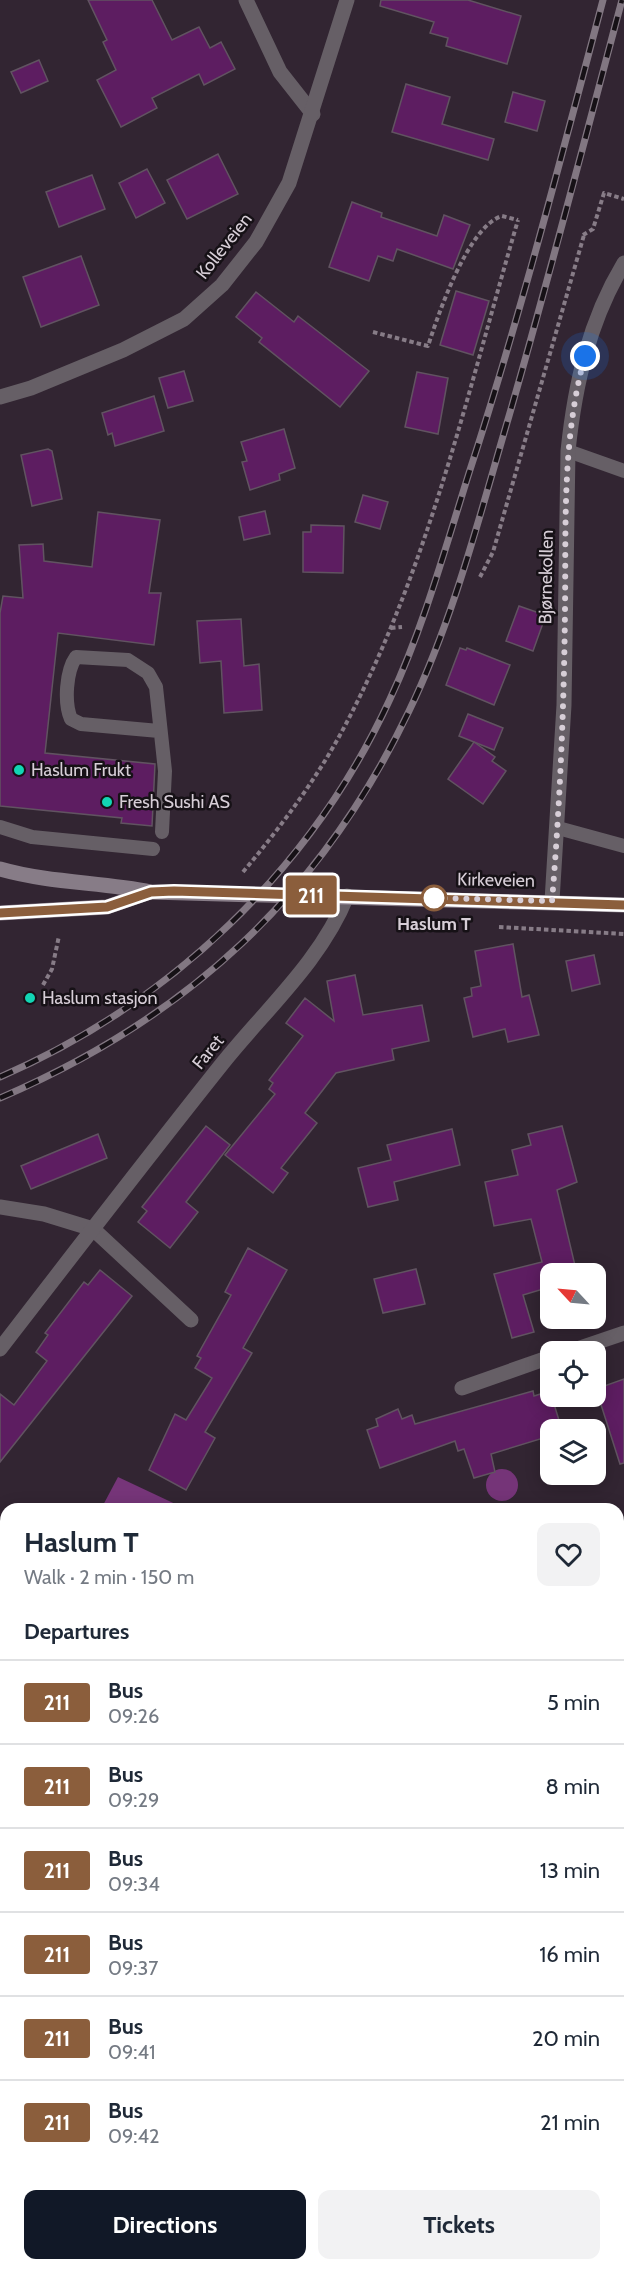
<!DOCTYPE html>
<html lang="en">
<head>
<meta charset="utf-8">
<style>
  :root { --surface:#fff; --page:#f2f2f3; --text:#1f2937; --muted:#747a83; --line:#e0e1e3; --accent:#111827 }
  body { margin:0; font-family:Cabin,sans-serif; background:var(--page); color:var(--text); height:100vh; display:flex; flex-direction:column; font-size:22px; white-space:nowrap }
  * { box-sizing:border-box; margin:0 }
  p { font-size:20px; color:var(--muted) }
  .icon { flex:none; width:33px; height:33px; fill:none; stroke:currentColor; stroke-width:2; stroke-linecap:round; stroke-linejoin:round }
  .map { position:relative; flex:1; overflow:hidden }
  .drawer { position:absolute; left:0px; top:1503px; width:624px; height:768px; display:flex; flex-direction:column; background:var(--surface); border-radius:18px 18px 0 0; box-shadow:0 3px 15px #0003 }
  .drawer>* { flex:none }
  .badge { padding:0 12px; border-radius:4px; font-size:21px; line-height:39px }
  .needle { width:39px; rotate:296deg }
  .fabs { position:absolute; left:540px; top:1263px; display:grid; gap:12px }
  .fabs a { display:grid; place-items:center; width:66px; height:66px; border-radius:12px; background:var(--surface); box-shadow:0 3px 15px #0003; font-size:30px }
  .you { position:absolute; width:30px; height:30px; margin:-15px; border:4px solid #fff; border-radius:50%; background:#1a73e8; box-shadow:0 0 0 9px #1a73e833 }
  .map>.badge { position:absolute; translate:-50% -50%; box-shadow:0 0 0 3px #fff }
  h2 { padding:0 24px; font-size:22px; line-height:54px }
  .round { display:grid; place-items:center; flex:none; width:63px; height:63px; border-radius:12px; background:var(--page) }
  .overview { display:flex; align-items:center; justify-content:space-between; height:102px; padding:0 24px }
  h1 { font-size:28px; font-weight:700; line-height:45px }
  .button { display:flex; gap:12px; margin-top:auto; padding:12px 24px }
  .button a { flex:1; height:69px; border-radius:12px; background:var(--accent); color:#fff; font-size:24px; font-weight:700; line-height:69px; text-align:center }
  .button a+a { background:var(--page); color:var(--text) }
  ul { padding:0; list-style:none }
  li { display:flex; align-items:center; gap:18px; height:84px; padding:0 24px; border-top:2px solid var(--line) }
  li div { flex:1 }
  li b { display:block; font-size:22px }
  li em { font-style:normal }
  li .badge { min-width:66px; font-weight:700; text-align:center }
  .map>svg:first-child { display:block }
</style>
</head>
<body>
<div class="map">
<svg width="624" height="2271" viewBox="0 0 624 2271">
  <rect width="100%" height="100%" fill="#322532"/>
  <g fill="#4e2750">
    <polygon points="618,1944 624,1951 624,1997 618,1999"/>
    <polygon points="179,2265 265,2265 268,2271 181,2271"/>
  </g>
  <g fill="#763579">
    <polygon points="118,1477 186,1509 101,1509"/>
    <polygon points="624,1527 624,1951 618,1944 618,1529"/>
    <polygon points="0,1558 6,1561 6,1953 0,1952"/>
  </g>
  <circle fill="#753478" cx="502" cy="1485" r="16"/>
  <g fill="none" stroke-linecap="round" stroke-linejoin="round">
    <g stroke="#753478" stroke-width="52">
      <polyline points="0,1606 6,1609"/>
      <polyline points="618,1617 624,1616"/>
    </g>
  </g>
  <g fill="#5d1d61" stroke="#615361" stroke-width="1.5">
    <polygon points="88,0 152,0 172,40 199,27 210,48 221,42 235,69 204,85 199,74 152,98 157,108 121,127 97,80 116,70 103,42 107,40"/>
    <polygon points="381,0 468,0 521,16 507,64 446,46 448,38 430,33 434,22 380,6"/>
    <polygon points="39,60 48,81 21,93 11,72"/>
    <polygon points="406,84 450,97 442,124 494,139 488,160 392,132"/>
    <polygon points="513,92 545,101 537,131 505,122"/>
    <polygon points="218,154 238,194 187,219 167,180"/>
    <polygon points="147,169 165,203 136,218 119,183"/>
    <polygon points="92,175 105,209 59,227 46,192"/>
    <polygon points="352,202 382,213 381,217 437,236 444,215 470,225 453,269 397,249 393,261 378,256 369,281 329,267"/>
    <polygon points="81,256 99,305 41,327 23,277"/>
    <polygon points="456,291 489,301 473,355 440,345"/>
    <polygon points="256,292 294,322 298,316 369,371 340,407 259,342 262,338 236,317"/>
    <polygon points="184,371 193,401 168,408 159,378"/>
    <polygon points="417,372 448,378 438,434 405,427"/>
    <polygon points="154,396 164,431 115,446 112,433 108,435 102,413"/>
    <polygon points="284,429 295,468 279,474 280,480 250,490 242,462 247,461 241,442"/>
    <polygon points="48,449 52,451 62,499 32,506 21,455"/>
    <polygon points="363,495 388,502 380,529 355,522"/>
    <polygon points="265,511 270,534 244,540 239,517"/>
    <polygon points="98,512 160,520 149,593 161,593 154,645 58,633 45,753 155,764 152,826 121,823 122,818 0,806 0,613 3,596 23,598 19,545 43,544 44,561 92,567"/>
    <polygon points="311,525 344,526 343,573 303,572 303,532 311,532"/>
    <polygon points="519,606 542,614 539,622 543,623 533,651 506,641"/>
    <polygon points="241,619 244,666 259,664 262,710 224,713 221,661 200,663 197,621"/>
    <polygon points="460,648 466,650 467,648 510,665 494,705 446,685"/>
    <polygon points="468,714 503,728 494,750 459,736"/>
    <polygon points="474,742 495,757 492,761 506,771 483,804 448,779"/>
    <polygon points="513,944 522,997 529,995 539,1035 508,1042 505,1029 473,1037 464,998 472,996 471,988 481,986 475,951"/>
    <polygon points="594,955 600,984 572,991 566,961"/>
    <polygon points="355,975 363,1015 422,1005 429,1041 392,1049 394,1060 336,1073 305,1113 317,1123 281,1168 288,1173 273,1193 225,1155 275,1094 269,1089 273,1083 269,1080 303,1036 286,1023 305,998 334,1021 327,981"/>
    <polygon points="206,1126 230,1145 186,1202 198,1212 170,1248 138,1222 147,1211 142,1207"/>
    <polygon points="562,1126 577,1182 557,1190 577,1274 550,1274 550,1287 523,1295 534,1332 512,1338 494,1274 542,1262 531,1219 494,1226 485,1182 518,1175 512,1150 531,1145 528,1134"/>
    <polygon points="452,1129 460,1165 394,1182 398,1200 368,1207 358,1168 391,1160 387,1145"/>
    <polygon points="98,1134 107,1158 31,1189 21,1166"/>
    <polygon points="248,1248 287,1270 243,1348 252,1353 205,1432 215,1438 186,1490 149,1470 175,1414 186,1420 212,1378 195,1368 201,1358 197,1356 231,1295 225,1292"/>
    <polygon points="416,1269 425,1304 383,1313 374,1279"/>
    <polygon points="100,1270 132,1296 0,1462 0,1394 14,1405 47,1361 36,1352 48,1335 45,1333 84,1282 88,1285"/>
    <polygon points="624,1379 624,1463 620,1464 596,1389"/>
    <polygon points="533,1391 534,1396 550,1391 562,1430 550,1430 550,1436 491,1454 495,1472 474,1478 464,1449 458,1451 455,1441 380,1468 367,1430 378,1426 376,1419 398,1409 402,1419 412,1415 415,1424"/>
  </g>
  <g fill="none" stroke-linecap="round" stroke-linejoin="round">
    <g stroke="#877c87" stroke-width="4" stroke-dasharray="4.5 3" stroke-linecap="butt">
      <polyline points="583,235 593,229 604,193 624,199"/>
      <path d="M373,332L428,346C438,315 468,226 502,216L518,220"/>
      <polyline points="480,577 493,552 584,235"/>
      <polyline points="391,628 402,627"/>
      <path d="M243,872C279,829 313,784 340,735C427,575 467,394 518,220"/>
      <polyline points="499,927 624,934"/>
      <polyline points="43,985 52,969 59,936"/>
      <polyline points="0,1669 6,1671"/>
      <polyline points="618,1678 624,1677"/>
    </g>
    <g stroke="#665f66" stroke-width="14">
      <polyline points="568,451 624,471"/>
      <path d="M159,731L81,724L71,719C64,703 66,671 76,657L128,660L148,673L156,687L165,771L162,832"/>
      <polyline points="0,827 32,837 153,849"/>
      <polyline points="558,828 624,846"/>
    </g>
    <g stroke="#665f66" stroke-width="15">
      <polyline points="246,0 280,72 313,114"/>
      <polyline points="0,397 31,388 123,350 184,319 222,285 256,242 289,183 347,0"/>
      <path d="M552,901L564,705L568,451C575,384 589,321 624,263"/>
      <polyline points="0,1207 44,1214 93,1229 191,1320"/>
      <path d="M0,1349C74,1253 147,1158 222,1064C265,1010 321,961 347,896"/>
      <polyline points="568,1352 624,1333"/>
      <polyline points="462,1388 550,1357"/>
      <polyline points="0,2208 6,2224"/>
      <polyline points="22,2265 24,2271"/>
    </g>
    <g stroke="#877c87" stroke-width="15">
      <path d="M0,869C49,883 101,882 151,892L624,905"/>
      <polyline points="0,913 107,907 150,892"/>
    </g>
    <defs>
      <g id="rail">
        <path d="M0,1077C171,1003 312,869 390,699C424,626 445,549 469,473C520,317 561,158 603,0"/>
        <path d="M0,1098C187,1018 321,895 409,711C454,618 480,514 509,416C549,278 585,139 622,0"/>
      </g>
    </defs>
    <use href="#rail" stroke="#827782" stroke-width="7"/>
    <use href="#rail" stroke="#161116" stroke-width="4.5" stroke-dasharray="14" stroke-linecap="butt"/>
  </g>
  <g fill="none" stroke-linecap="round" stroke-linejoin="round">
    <defs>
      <polyline id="line" points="0,913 107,907 151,892 174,891 624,905"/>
    </defs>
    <use href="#line" stroke="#fff" stroke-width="14"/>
    <use href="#line" stroke="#8b5e3c" stroke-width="9"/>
    <path stroke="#d7ced7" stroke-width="6" stroke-dasharray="0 10.8" d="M434,898L552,901C560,804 564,707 565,609C566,524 562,438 585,356"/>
  </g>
  <g fill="#12d5b4" stroke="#161116" stroke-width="2">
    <circle cx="19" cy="770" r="6"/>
    <circle cx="107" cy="802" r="6"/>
    <circle cx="30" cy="998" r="6"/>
  </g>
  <circle fill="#fff" stroke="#8b5e3c" stroke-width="3" cx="434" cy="898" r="12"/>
  <g text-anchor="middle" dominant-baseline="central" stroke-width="5" stroke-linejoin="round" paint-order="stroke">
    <g font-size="18" fill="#d7ced7" stroke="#161116">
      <text transform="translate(224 246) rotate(-52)">Kolleveien</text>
      <text transform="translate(546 577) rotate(-89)">Bjørnekollen</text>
      <text transform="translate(496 880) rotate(1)">Kirkeveien</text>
      <text transform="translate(208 1052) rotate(-51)">Faret</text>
    </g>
    <g font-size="18" fill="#d7ced7" stroke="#161116" text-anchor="start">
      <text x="31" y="770">Haslum Frukt</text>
      <text x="119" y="802">Fresh Sushi AS</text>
      <text x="42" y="998">Haslum stasjon</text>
    </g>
    <g font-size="18" font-weight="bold" fill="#d7ced7" stroke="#161116">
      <text x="434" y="924">Haslum T</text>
    </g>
  </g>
</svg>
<div class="fabs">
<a><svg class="needle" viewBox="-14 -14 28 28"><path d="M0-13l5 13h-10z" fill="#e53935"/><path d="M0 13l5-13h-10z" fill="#747a83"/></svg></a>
<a><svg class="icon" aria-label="locate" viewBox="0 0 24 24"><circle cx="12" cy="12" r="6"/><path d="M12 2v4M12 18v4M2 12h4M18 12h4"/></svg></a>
<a><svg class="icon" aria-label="layers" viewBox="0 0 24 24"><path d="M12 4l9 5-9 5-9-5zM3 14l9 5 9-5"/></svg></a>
</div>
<div class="you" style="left:585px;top:356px"></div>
<b class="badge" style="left:311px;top:895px;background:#8b5e3c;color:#fff">211</b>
<section class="drawer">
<div class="overview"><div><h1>Haslum T</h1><p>Walk · 2 min · 150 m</p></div><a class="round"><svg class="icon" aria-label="heart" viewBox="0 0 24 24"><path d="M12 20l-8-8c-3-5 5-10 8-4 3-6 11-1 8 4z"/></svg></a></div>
<h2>Departures</h2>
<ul>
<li><span class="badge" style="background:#8b5e3c;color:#fff">211</span><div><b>Bus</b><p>09:26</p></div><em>5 min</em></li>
<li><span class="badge" style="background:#8b5e3c;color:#fff">211</span><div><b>Bus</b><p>09:29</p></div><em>8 min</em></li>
<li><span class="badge" style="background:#8b5e3c;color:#fff">211</span><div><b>Bus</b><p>09:34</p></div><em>13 min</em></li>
<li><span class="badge" style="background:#8b5e3c;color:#fff">211</span><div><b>Bus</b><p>09:37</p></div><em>16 min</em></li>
<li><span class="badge" style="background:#8b5e3c;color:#fff">211</span><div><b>Bus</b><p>09:41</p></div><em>20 min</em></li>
<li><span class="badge" style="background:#8b5e3c;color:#fff">211</span><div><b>Bus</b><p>09:42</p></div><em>21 min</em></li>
</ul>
<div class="button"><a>Directions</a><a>Tickets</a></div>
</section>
</div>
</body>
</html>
